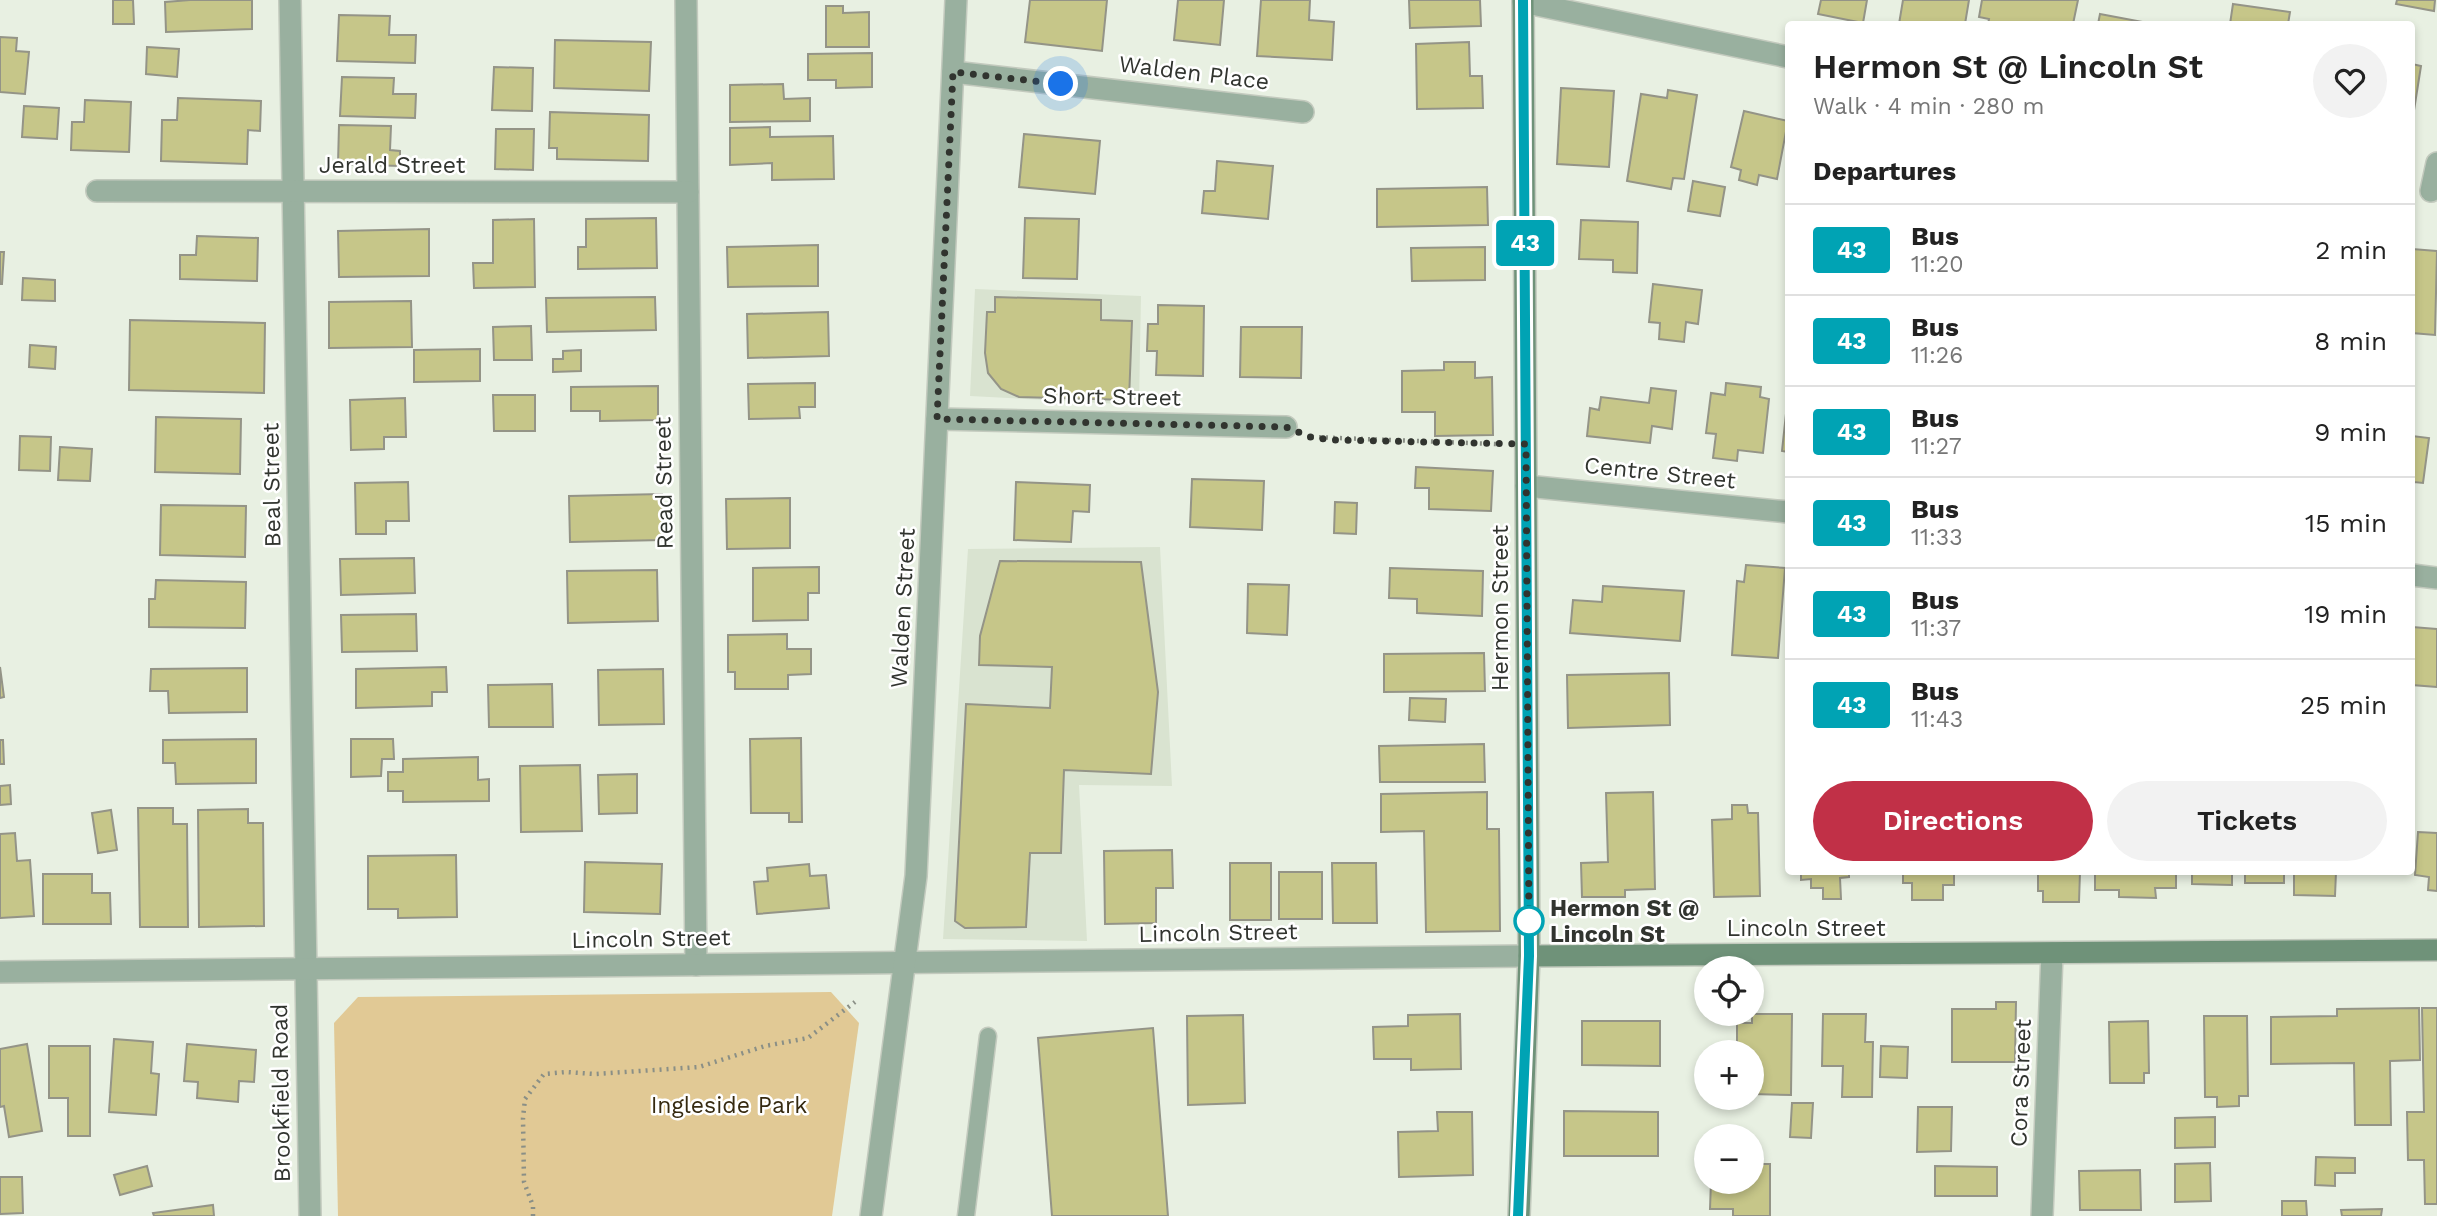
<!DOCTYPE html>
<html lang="en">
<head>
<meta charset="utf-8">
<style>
  :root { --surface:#fff; --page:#f2f2f2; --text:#222; --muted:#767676; --line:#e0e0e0; --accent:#c13047 }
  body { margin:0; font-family:"Work Sans",sans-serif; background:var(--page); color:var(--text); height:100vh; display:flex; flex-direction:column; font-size:26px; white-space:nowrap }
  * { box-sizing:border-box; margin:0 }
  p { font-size:23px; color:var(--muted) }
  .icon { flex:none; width:38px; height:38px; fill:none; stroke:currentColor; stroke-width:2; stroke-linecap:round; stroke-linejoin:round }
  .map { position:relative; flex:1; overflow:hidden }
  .panel { position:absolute; left:1785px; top:21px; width:630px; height:854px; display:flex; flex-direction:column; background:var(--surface); border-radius:7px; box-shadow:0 4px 10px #0003 }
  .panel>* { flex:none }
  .badge { padding:0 14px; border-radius:5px; font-size:24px; line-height:46px }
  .controls { position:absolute; left:1694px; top:956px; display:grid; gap:14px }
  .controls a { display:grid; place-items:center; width:70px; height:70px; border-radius:50%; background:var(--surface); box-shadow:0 4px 10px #0003; font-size:35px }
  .you { position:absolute; width:35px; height:35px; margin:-18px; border:5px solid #fff; border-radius:50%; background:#1a73e8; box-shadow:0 0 0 10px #1a73e833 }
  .map>.badge { position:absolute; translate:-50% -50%; box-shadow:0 0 0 4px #fff }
  h2 { padding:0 28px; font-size:26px; line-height:63px }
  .round { display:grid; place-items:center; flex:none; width:74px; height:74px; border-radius:37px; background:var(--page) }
  .summary { display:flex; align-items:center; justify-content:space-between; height:119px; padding:0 28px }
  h1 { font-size:33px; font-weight:600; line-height:52px }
  .button { display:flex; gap:14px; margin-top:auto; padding:14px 28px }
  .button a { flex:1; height:80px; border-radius:42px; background:var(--accent); color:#fff; font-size:28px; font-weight:600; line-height:80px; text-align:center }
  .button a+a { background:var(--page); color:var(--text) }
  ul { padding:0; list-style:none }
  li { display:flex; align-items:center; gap:21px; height:91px; padding:0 28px; border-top:2px solid var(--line) }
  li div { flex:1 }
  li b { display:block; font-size:26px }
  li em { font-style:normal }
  li .badge { min-width:77px; font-weight:700; text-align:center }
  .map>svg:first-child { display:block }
</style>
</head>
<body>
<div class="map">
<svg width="2437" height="1216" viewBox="0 0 2437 1216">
  <rect width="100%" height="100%" fill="#e8f0e2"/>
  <g fill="#d9e3d0">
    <polygon points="975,289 1141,296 1139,405 970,396"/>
    <polygon points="1160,547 1172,786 1079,785 1087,941 943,939 968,549"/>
  </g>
  <polygon fill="#e1c995" points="831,992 859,1023 832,1216 338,1216 334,1023 358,997"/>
  <g fill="#c6c689" stroke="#949487" stroke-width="2">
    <polygon points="113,0 133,0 134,24 113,24"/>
    <polygon points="190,0 252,0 252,29 166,32 165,2"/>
    <polygon points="1030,0 1107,0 1102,51 1025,42"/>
    <polygon points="1178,0 1224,0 1220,45 1174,40"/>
    <polygon points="1261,0 1310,0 1309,20 1334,22 1332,60 1257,56"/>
    <polygon points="1409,0 1480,0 1481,26 1410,28"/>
    <polygon points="1821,0 1867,0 1863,23 1818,14"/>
    <polygon points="1903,0 1969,0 1965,24 1899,24"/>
    <polygon points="1982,0 2078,0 2073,24 1988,24 1989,19 1979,17"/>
    <polygon points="2397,0 2435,0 2434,11 2396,4"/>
    <polygon points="2233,4 2290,12 2288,24 2230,24"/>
    <polygon points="826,6 843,6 843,13 869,12 869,47 826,47"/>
    <polygon points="2100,14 2153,24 2098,24"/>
    <polygon points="339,15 390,16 389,35 416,35 415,63 337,61"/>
    <polygon points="0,37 17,38 16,51 29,52 25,94 0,92"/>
    <polygon points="555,40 651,42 649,91 554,88"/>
    <polygon points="1469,42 1470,76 1482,76 1483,108 1417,109 1416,44"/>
    <polygon points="147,47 179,49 177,77 146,74"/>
    <polygon points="872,53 872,87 836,88 836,80 808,80 808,54"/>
    <polygon points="2412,64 2421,66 2412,123"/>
    <polygon points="494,67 533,68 532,111 492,110"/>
    <polygon points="342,77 394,78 393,94 416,94 415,118 340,116"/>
    <polygon points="783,84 784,99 810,98 810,121 730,122 730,85"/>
    <polygon points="1561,88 1614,91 1609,167 1557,164"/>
    <polygon points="1668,90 1697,95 1684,179 1673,178 1671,189 1627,181 1641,94 1667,98"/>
    <polygon points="178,98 261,101 260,131 248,130 247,164 161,161 162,120 177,120"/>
    <polygon points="85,100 131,102 129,152 71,150 72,122 84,122"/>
    <polygon points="24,106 59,108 57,139 22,137"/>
    <polygon points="1744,111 1788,121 1777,179 1759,175 1757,185 1739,180 1741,170 1731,167"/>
    <polygon points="550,112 649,115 648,161 557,159 557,148 549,148"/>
    <polygon points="339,125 391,126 390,150 400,151 400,166 338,164"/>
    <polygon points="770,127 770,137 833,136 834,179 772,180 772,163 730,165 730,128"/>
    <polygon points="496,129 534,129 533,170 495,169"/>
    <polygon points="1024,134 1100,141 1095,194 1019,187"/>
    <polygon points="1217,161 1273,166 1268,219 1202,213 1204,191 1215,191"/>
    <polygon points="1693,181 1725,187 1720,216 1688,211"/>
    <polygon points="1487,187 1488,225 1377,227 1377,189"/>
    <polygon points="656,218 657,268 578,269 578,247 586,247 586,219"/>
    <polygon points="1025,218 1079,219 1077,279 1023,278"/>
    <polygon points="534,219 535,287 474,288 473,263 493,263 493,220"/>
    <polygon points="1581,220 1638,222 1637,273 1613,272 1613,260 1579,259"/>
    <polygon points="429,229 429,276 339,277 338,231"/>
    <polygon points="197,236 258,238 257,281 180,279 180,255 196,255"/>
    <polygon points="818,245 818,286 728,287 727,247"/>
    <polygon points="1485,247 1485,280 1412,281 1411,248"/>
    <polygon points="2412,249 2437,251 2435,335 2412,333"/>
    <polygon points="0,252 4,252 2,284 0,284"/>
    <polygon points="23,278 55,280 55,301 22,300"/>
    <polygon points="1653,284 1702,290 1698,324 1686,322 1684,342 1659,339 1660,323 1649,322"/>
    <polygon points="655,297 656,330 547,332 546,298"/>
    <polygon points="995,297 1101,300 1101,320 1132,321 1129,400 1019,397 1001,389 988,373 985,353 987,312 995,312"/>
    <polygon points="411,301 412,347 329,348 329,302"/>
    <polygon points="1158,305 1204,306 1203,376 1156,375 1157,351 1147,351 1148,324 1158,324"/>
    <polygon points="828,312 829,356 748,358 747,314"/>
    <polygon points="130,320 265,323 264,393 129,390"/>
    <polygon points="531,326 532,360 494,360 493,327"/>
    <polygon points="1241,327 1302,327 1301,378 1240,377"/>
    <polygon points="30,345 56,347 55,369 29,367"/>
    <polygon points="480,349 480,381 414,382 414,350"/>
    <polygon points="581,350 581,371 553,372 553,359 563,359 563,351"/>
    <polygon points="1444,362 1475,362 1475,378 1492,377 1493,435 1435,436 1435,412 1402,412 1402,371 1444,370"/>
    <polygon points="815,383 815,407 799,407 800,418 749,419 748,384"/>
    <polygon points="1726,383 1761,387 1760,397 1769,399 1763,453 1738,450 1737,461 1713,458 1716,434 1706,433 1711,393 1725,395"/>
    <polygon points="658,386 658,420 600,421 600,411 571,411 571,387"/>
    <polygon points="1651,388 1676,391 1672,429 1652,426 1650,443 1587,436 1590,408 1599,410 1601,397 1649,403"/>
    <polygon points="493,395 535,395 535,431 494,431"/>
    <polygon points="1788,395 1788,452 1782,451"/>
    <polygon points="405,398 406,437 384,437 384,449 351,450 350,400"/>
    <polygon points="156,417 241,419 240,474 155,472"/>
    <polygon points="20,436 51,437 50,471 19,470"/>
    <polygon points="2412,436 2429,438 2423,483 2414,482 2412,503"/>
    <polygon points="60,447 92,449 90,481 58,480"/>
    <polygon points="1416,467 1493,471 1491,511 1429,509 1429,488 1415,488"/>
    <polygon points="1192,479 1264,481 1262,530 1190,527"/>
    <polygon points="408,482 409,521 386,521 386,534 356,534 355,483"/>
    <polygon points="1016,482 1090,485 1089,512 1073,511 1071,542 1014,540"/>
    <polygon points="662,494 663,540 570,542 569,496"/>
    <polygon points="790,498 790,548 727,549 726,499"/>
    <polygon points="1335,502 1357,503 1356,534 1334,533"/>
    <polygon points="161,505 246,506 245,557 160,555"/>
    <polygon points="414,558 415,593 341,595 340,559"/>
    <polygon points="1000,561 1141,562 1158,692 1151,774 1064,770 1061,853 1030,853 1026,927 965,928 955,921 966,704 1050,708 1052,667 979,665 980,636"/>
    <polygon points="1746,565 1785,568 1778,658 1732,655 1737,581 1744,582"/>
    <polygon points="819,567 819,593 808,593 808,620 753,621 753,568"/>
    <polygon points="1390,568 1483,571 1482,616 1417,613 1417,599 1389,598"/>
    <polygon points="657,570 658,621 568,623 567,571"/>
    <polygon points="156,580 246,582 245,628 149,627 149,599 155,599"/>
    <polygon points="1248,584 1289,585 1287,635 1247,633"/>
    <polygon points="1603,586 1684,591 1680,641 1570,633 1573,600 1602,602"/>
    <polygon points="416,614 417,651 342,652 341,615"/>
    <polygon points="2412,627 2437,629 2437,687 2412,685"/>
    <polygon points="787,634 787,649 811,649 811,674 788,675 788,689 735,689 735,672 728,672 728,635"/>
    <polygon points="1484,653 1485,691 1384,692 1384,654"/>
    <polygon points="0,667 4,697 0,698"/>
    <polygon points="446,667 447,692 432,692 432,706 356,708 356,669"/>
    <polygon points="247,668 247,712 169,713 168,691 150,691 151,669"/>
    <polygon points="663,669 664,724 599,725 598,670"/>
    <polygon points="1669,673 1670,725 1568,728 1567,675"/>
    <polygon points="552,684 553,727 489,727 488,685"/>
    <polygon points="1410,698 1446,699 1445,722 1409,720"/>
    <polygon points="801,738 802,822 789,822 789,813 751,813 750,739"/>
    <polygon points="256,739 256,783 176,784 175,763 163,763 163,740"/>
    <polygon points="351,739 393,739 394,759 382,759 381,776 351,777"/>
    <polygon points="0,740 3,740 4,764 0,764"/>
    <polygon points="1484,744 1485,782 1380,782 1379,746"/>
    <polygon points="478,757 478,780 489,779 489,801 403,802 403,791 388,791 388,772 403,772 403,759"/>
    <polygon points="580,765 582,831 521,832 520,766"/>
    <polygon points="637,774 637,813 599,814 598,775"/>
    <polygon points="10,785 11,804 0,805 0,786"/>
    <polygon points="1487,792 1487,829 1499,829 1500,931 1426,932 1424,831 1381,832 1381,794"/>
    <polygon points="1653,792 1655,889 1625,890 1625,897 1582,897 1581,863 1608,862 1606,793"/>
    <polygon points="1732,805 1747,805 1748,813 1758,813 1760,896 1714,897 1712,820 1732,819"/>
    <polygon points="138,808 173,808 173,824 187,824 188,927 140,927"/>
    <polygon points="248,809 248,823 263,823 264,926 199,927 198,810"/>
    <polygon points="111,810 117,850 98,853 92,813"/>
    <polygon points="2418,832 2437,833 2437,891 2428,890 2429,877 2415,875"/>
    <polygon points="15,833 17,861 30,860 34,916 0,918 0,834"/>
    <polygon points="1172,850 1173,888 1156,888 1156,923 1105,924 1104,851"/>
    <polygon points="456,855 457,917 398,918 398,909 368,909 368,856"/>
    <polygon points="585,862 662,864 660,914 584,912"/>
    <rect x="1230" y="863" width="41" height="57"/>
    <polygon points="1332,863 1376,863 1377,923 1333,923"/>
    <polygon points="809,864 810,876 826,875 829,908 757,914 754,882 768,881 767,868"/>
    <rect x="1279" y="872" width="43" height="47"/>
    <polygon points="1801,872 1849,872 1849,877 1840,878 1841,899 1823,899 1823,888 1811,888 1811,879 1801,880"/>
    <polygon points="1903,872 1954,872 1954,885 1943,885 1943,900 1912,900 1912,883 1903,883"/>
    <polygon points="2038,872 2080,872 2079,902 2043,902 2043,891 2038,891"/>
    <polygon points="2095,872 2176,872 2176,888 2155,888 2156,898 2119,897 2119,890 2095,890"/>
    <polygon points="2192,872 2232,872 2232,885 2192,884"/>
    <rect x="2245" y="872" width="39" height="11"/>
    <polygon points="2294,872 2336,872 2335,896 2294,895"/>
    <polygon points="43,874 92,874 92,893 110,893 111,924 43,924"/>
    <polygon points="1996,1002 2016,1002 2015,1062 1952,1062 1952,1009 1996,1009"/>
    <polygon points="2419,1008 2420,1060 2390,1061 2391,1125 2355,1125 2354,1063 2271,1064 2271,1017 2337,1016 2337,1009"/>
    <polygon points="2422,1008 2437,1008 2437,1204 2425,1204 2424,1160 2408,1160 2407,1112 2424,1112"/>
    <polygon points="1460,1014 1461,1069 1411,1070 1411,1059 1374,1059 1373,1027 1408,1026 1408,1015"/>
    <polygon points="1752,1014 1792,1014 1791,1095 1752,1094 1752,1052 1737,1052 1737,1023 1752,1023"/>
    <polygon points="1823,1014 1866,1014 1865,1042 1873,1042 1872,1097 1842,1097 1843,1066 1822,1066"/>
    <polygon points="1243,1015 1245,1103 1188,1105 1187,1016"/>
    <polygon points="2204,1016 2247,1016 2248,1096 2239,1096 2239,1106 2217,1107 2217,1097 2205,1097"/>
    <polygon points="1582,1021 1660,1021 1660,1066 1582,1065"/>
    <polygon points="2148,1021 2149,1073 2144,1073 2144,1083 2110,1083 2109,1022"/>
    <polygon points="1153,1028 1168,1216 1052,1216 1038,1038"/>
    <polygon points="114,1039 153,1042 151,1073 159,1074 156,1115 109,1112"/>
    <polygon points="27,1044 42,1131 9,1137 4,1106 0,1107 0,1049"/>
    <polygon points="187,1044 256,1050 254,1082 239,1081 238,1102 197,1098 198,1082 184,1081"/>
    <polygon points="49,1046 90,1046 90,1136 68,1136 68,1098 49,1098"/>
    <polygon points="1881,1046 1908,1047 1907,1078 1880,1077"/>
    <polygon points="1792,1103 1813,1103 1811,1138 1790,1137"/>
    <polygon points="1918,1107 1952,1107 1951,1151 1917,1152"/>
    <polygon points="1564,1111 1658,1112 1658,1156 1564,1156"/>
    <polygon points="1437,1112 1472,1112 1473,1175 1399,1177 1398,1132 1438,1131"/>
    <polygon points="2215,1117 2215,1147 2175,1148 2175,1118"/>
    <polygon points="2316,1157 2355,1158 2355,1173 2335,1173 2335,1186 2315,1185"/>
    <polygon points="2210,1163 2211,1201 2175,1202 2175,1164"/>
    <polygon points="1752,1164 1770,1164 1770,1216 1733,1216 1733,1209 1710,1209 1711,1181 1752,1181"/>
    <polygon points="147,1166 152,1186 120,1195 114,1175"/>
    <polygon points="1935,1166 1997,1167 1997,1196 1935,1196"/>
    <polygon points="2140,1170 2141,1210 2080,1210 2079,1171"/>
    <polygon points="0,1177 22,1177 23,1213 0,1214"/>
    <polygon points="2282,1201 2306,1201 2307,1216 2282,1216"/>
    <polygon points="213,1205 214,1216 154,1216 153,1213"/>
    <polygon points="2382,1209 2381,1216 2342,1216 2341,1210"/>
  </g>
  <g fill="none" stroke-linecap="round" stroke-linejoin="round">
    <defs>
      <polyline id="lane" points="966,1216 988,1036"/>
      <g id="street">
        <polyline points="290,0 310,1216"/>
        <polyline points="686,0 696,965"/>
        <polyline points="1523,2 1788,57"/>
        <polyline points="953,72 1303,112"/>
        <polyline points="97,191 688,192"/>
        <polyline points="2431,191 2437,163"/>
        <polyline points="937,419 1286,427"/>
        <polyline points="1526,486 1788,512"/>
        <polyline points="2412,575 2437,578"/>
        <polyline points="0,972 1529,956"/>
        <polyline points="871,1216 916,876 956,0"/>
        <polyline points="2042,1216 2052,953"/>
      </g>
      <g id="secondary">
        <polyline points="1529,956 2437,950"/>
        <polyline points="1519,1216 1529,956 1523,0"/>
      </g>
    </defs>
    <use href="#lane" stroke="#c3cabe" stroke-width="19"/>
    <use href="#street" stroke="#c3cabe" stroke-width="24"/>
    <use href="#secondary" stroke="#c3cabe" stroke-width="24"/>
    <g stroke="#8a8f86" stroke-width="4.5" stroke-dasharray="2 5" stroke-linecap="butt">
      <polyline points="1312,437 1496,444"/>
      <polyline points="533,1216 533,1206 524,1182 523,1118 525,1099 544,1074 566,1072 595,1074 699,1067 765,1046 808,1038 855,1002"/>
    </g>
    <use href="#lane" stroke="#99b09f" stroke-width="16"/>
    <use href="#street" stroke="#99b09f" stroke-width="21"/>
    <use href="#secondary" stroke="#6f9279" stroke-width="21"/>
  </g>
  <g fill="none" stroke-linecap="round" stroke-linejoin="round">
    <defs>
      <polyline id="line" points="1518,1216 1529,956 1523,0"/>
    </defs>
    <use href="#line" stroke="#fff" stroke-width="16"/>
    <use href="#line" stroke="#00a3b4" stroke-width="10"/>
    <polyline stroke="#31342f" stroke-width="7" stroke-dasharray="0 12.6" points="1061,84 953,72 937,419 1286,427 1310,437 1332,440 1526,444 1529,928 1529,921"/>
  </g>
  <circle fill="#fff" stroke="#00a3b4" stroke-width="3.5" cx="1529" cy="921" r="14"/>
  <g text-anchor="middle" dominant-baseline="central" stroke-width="5" stroke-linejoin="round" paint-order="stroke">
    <g font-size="23" fill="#31342f" stroke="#fff">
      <text transform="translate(1194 73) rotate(7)">Walden Place</text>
      <text x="392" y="165">Jerald Street</text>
      <text transform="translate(1112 397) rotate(1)">Short Street</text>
      <text transform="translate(1660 473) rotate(6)">Centre Street</text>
      <text transform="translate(664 483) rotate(-91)">Read Street</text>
      <text transform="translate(272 485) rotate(-91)">Beal Street</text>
      <text transform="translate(903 608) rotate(-87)">Walden Street</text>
      <text transform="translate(1500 608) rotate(-90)">Hermon Street</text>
      <text x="1806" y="928">Lincoln Street</text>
      <text transform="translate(1218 933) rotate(-1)">Lincoln Street</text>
      <text transform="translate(651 939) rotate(-1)">Lincoln Street</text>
      <text transform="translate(2021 1083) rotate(-88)">Cora Street</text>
      <text transform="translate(281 1093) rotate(-91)">Brookfield Road</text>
    </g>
    <g font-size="23" font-weight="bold" fill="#31342f" stroke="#fff" text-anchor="start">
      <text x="1550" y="908">Hermon St @<tspan x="1550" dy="26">Lincoln St</tspan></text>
    </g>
    <g font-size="23" fill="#362a10" stroke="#fff">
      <text x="729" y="1105">Ingleside Park</text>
    </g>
  </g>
</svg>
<div class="controls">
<a><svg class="icon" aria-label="locate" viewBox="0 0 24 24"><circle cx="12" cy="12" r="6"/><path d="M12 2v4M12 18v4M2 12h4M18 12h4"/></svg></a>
<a>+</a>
<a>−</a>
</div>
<div class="you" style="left:1061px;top:84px"></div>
<b class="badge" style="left:1525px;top:243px;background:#00a3b4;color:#fff">43</b>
<section class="panel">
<div class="summary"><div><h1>Hermon St @ Lincoln St</h1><p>Walk · 4 min · 280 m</p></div><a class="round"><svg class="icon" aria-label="heart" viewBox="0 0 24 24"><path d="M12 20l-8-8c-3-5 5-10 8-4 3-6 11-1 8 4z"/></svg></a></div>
<h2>Departures</h2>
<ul>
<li><span class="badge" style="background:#00a3b4;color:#fff">43</span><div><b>Bus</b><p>11:20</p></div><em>2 min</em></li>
<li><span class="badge" style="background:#00a3b4;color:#fff">43</span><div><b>Bus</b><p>11:26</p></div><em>8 min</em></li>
<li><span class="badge" style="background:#00a3b4;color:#fff">43</span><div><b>Bus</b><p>11:27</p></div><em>9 min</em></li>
<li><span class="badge" style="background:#00a3b4;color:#fff">43</span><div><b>Bus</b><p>11:33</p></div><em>15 min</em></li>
<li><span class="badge" style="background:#00a3b4;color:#fff">43</span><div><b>Bus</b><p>11:37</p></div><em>19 min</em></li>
<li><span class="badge" style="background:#00a3b4;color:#fff">43</span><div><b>Bus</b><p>11:43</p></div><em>25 min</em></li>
</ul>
<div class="button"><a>Directions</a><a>Tickets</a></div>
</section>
</div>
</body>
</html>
